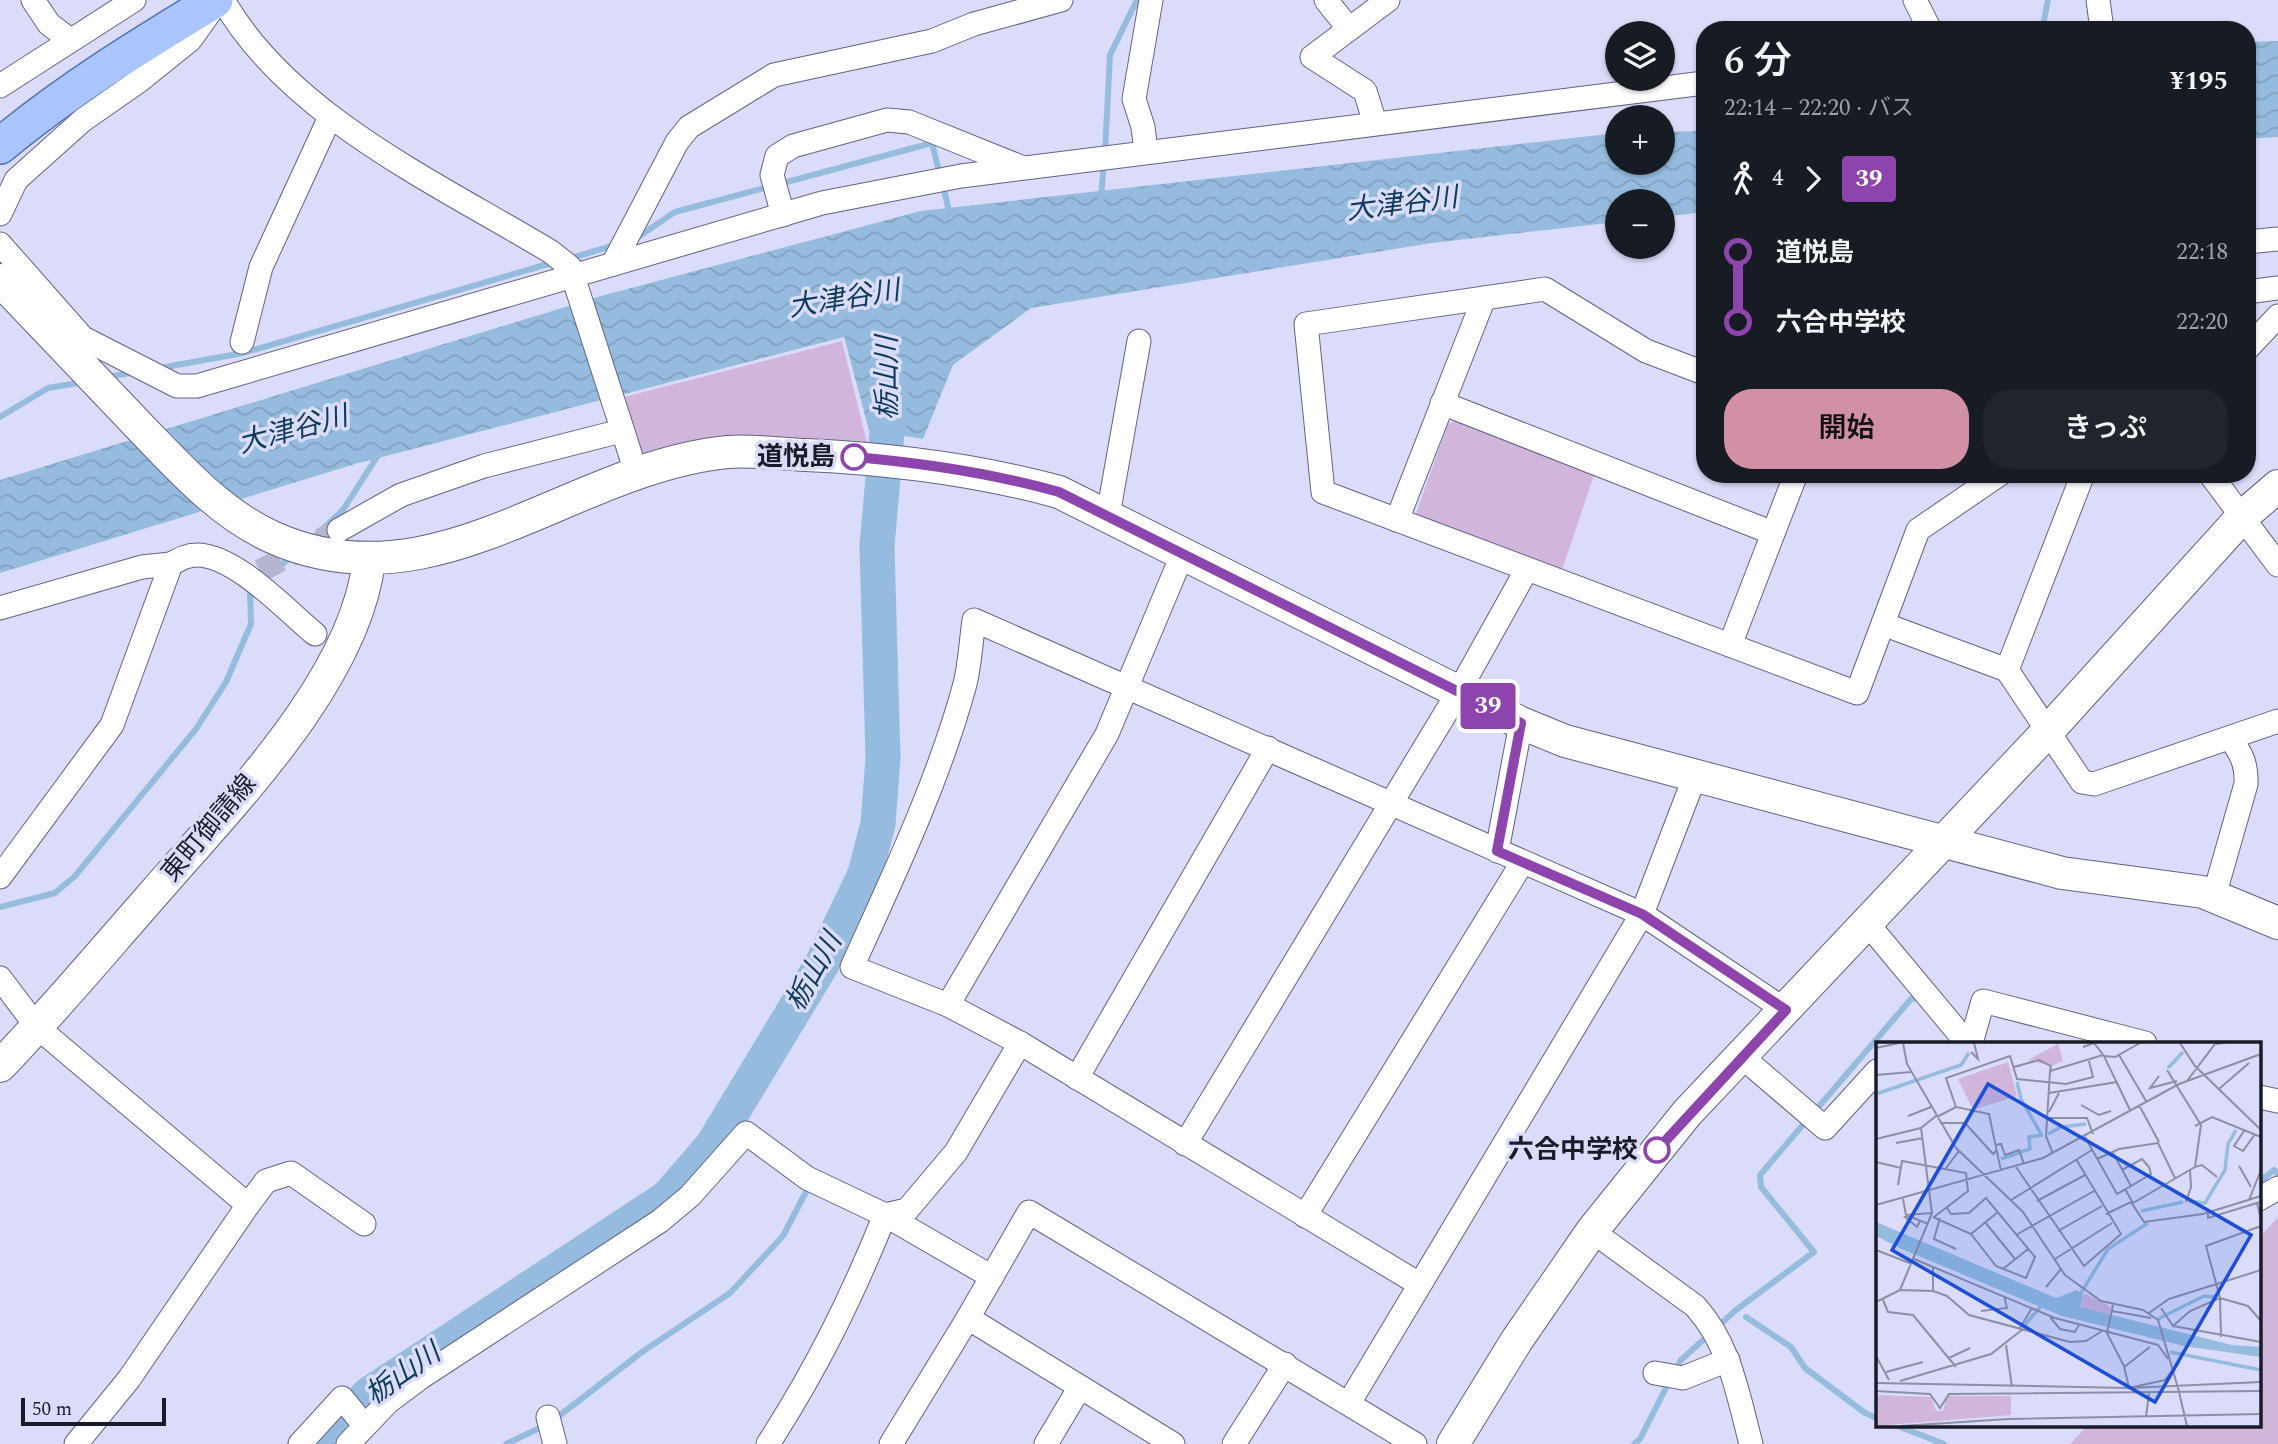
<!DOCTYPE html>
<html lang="ja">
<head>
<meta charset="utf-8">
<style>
  :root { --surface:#171b24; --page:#20242c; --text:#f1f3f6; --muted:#9ea1a6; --accent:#d290a5 }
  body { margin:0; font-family:Spectral,"Noto Sans JP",serif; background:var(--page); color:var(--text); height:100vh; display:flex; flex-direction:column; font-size:26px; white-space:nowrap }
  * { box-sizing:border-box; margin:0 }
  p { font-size:23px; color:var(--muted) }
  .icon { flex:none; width:38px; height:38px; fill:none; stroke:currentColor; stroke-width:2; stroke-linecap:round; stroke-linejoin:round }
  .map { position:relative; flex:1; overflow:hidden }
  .panel { position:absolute; left:1696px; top:21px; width:560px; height:462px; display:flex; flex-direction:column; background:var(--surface); border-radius:28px; box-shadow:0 2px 5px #0004 }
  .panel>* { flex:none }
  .badge { padding:0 14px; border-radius:5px; font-size:24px; line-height:46px }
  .tools { position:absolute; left:1605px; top:21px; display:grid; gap:14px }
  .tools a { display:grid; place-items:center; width:70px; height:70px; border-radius:50%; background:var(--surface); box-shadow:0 2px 5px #0004; font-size:35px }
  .scale { position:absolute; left:21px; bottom:18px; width:145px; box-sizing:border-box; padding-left:7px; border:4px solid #1a1b28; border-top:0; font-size:19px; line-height:24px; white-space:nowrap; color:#1a1b28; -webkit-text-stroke:5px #dadcf9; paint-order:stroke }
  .map>.badge { position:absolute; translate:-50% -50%; box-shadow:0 0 0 4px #fff }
  .legs { display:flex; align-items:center; gap:10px; height:77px; padding:0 28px; font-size:23px }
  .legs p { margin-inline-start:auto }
  .summary { display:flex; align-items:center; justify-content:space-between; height:119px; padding:0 28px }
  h1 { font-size:38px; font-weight:600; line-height:52px }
  .button { display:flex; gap:14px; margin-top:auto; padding:14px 28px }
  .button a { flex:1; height:80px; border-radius:28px; background:var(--accent); color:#111; font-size:28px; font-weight:600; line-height:80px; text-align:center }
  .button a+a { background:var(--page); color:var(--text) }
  ul { padding:0 28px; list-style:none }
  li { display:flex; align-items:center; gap:24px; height:70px; font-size:26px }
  li i { display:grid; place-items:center; width:10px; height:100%; margin:0 9px; background:currentColor }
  li i::after { content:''; width:18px; height:18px; margin:-9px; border:5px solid; border-radius:50%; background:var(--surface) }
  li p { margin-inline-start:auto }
  li:first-child i { background:linear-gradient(#0000 50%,currentColor 0) }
  li:last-child i { background:linear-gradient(currentColor 50%,#0000 0) }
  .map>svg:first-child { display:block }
</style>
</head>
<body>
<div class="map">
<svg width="2278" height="1444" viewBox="0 0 2278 1444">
  <defs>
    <pattern id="water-waves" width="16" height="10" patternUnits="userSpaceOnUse" patternTransform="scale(1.75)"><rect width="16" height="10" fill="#95bcdf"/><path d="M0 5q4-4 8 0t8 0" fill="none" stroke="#80a1bf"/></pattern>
  </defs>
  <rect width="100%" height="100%" fill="#dadcf9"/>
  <g fill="#d1b5da">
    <polygon points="842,341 867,443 819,441 641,458 624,397"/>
    <polygon points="1457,420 1594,475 1562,570 1415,516 1448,424"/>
    <polygon points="2278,1217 2278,1444 2070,1444 2088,1425 2259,1425 2259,1238"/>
  </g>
  <g fill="url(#water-waves)">
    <polygon points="2278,41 2278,137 2247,139 2247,42"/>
    <polygon points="1704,131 1704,212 1663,217 1662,201 1617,201 1617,222 1432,243 1031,308 953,365 923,439 869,430 844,337 355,464 0,573 0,480 601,296 921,211 1617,133 1617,163 1662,163 1663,132"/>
  </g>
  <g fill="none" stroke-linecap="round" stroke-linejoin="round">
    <g stroke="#95bcdf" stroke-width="6">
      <polyline points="2042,30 2048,0"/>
      <polyline points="1105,152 1110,55 1137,0"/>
      <polyline points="943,185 950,216"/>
      <polyline points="1101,198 1104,163"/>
      <polyline points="635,239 675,212 932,143 940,175"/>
      <polyline points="568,259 615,245"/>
      <polyline points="160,368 243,353 555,262"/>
      <polyline points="108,377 135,372"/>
      <polyline points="0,417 48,388 84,382"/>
      <polyline points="312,539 343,510 380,452"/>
      <polyline points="0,907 55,893 75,876 196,729 226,682 251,624 250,592 293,555"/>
      <polyline points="1815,1111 1911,999 1921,998"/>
      <polyline points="2259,1182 2274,1170 2278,1174"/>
      <polyline points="1746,1317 1791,1347 1805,1368 1865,1413 1877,1418"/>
      <polyline points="1675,1371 1681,1360 1736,1310 1814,1252 1761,1187 1760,1175 1808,1119"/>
      <polyline points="555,1419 642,1352 730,1293 783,1236 808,1188"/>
      <polyline points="1895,1425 1944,1444"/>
      <polyline points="506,1444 546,1425"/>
      <polyline points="1634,1444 1640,1439 1670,1380"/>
    </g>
    <polyline stroke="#95bcdf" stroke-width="35" points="324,1444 369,1394 668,1197 712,1146 822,964 865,874 878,824 883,758 877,546 891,386"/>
    <polyline stroke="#b4b5cf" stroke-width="23" stroke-dasharray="23 11" stroke-linecap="butt" points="260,571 339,530"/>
    <defs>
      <g id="street">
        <polyline points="33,0 49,24 70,40"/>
        <path d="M223,0C289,116 439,184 551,252L570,267L636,472"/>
        <polyline points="1326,0 1349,29"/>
        <polyline points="1915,0 1930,30"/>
        <polyline points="2098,0 2102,30"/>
        <polyline points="0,86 134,0"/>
        <polyline points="1375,123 1365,91 1312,57 1388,0"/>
        <polyline points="1146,151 1143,127 1134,99 1151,0"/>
        <polyline points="0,214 16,180 83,120 139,81 190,40 213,8"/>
        <polyline points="783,215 772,175 777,156 793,146 887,120 909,122 1021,167"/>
        <polyline points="2247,242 2278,239"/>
        <polyline points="0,244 83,338 177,386 197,386 822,203 961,176 1704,83"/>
        <polyline points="613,264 677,142 689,127 774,75 932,41 974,24 1061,0"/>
        <polyline points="2247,292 2278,288"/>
        <polyline points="242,342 261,267 330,117"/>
        <polyline points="2247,349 2278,316"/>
        <polyline points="1704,373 1646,351 1545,289 1306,324 1323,492 1857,693 1918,530 2000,474"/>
        <polyline points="1442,403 1773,533"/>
        <polyline points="2083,474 2007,670 2082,782 2094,784 2278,721"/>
        <polyline points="2210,474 2278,565"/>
        <polyline points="1108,515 1139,341"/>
        <polyline points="1397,520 1484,298"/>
        <polyline points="339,530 401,495 484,466 621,431"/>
        <polyline points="0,608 142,567 171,564"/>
        <polyline points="1883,624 2007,670"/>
        <polyline points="1730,645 1796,474"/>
        <polyline points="1497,851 1521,723"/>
        <path d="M0,877L112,725L171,564C180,559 187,555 197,555C235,555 286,610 315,634"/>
        <path d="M2214,896L2246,784C2247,764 2241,753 2230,738"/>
        <polyline points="1867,923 1967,1043"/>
        <polyline points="0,978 37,1027 248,1205 129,1379 76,1444"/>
        <polyline points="948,1005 1107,734 1183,553"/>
        <polyline points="1971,1043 1983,1001 2145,1043"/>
        <polyline points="1741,1056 1825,1128 1877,1071"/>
        <polyline points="1077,1078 1268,748"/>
        <polyline points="2259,1097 2278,1101"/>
        <polyline points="1185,1144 1459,691 1527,569"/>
        <polyline points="2259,1199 2278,1188"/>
        <polyline points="248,1205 266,1181 291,1173 364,1224"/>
        <polyline points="1305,1216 1522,863"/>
        <path d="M1592,1231L1695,1306C1730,1344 1738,1395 1751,1444"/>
        <path d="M1419,1284L1020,1043L948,1005L852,967C893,877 939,780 965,684C970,664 971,641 974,620L1642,914L1785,1010"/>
        <polyline points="1655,1373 1683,1378 1728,1360"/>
        <polyline points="1349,1403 1642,914 1695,776"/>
        <polyline points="548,1417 555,1444"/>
        <polyline points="300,1444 342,1398 364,1425"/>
        <polyline points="348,1444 388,1402 420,1378 660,1221 690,1196 746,1133 807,1178 885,1215 907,1210 956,1152 1020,1043"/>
        <path d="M768,1444C817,1368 851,1299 885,1215L992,1277"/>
        <polyline points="891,1444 968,1318"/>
        <polyline points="1046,1444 1080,1387"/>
        <polyline points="1173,1444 968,1318 1029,1212 1415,1444"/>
        <polyline points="1234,1444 1285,1364"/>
      </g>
      <g id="secondary">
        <path d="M0,280C47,329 93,378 140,427C180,468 219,513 272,537C436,611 570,467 728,452C753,450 780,454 806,455C892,459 975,469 1059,492L1521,723L1565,741L2062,873L2203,892L2278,923"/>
        <path d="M0,1066C54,1010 104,950 156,891C232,803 356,679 369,560"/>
        <polyline points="1453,1444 1517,1340 1592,1231 1687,1113 2048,731 2242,517 2278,486"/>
      </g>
      <path id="primary" d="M0,146C67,90 141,45 215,0"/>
    </defs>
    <use href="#street" stroke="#616383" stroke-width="25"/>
    <use href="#secondary" stroke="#616383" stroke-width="34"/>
    <use href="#primary" stroke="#5371b2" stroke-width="38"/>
    <use href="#street" stroke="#fff" stroke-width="23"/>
    <use href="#secondary" stroke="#fff" stroke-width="32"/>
    <use href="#primary" stroke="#aac5fd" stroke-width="35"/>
  </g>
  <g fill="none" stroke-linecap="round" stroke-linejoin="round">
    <defs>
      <path id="line-1" d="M854,457C924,463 991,473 1059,492L1521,723L1497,851L1642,914L1786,1010L1657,1150"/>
    </defs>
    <use href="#line-1" stroke="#fff" stroke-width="16"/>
    <use href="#line-1" stroke="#8e44ad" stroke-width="10"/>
  </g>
  <g fill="#fff" stroke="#8e44ad" stroke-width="3.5">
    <circle cx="854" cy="457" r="12"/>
    <circle cx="1657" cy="1150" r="12"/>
  </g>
  <g text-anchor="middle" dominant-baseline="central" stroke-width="7" stroke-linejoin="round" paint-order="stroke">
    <g font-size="26" font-weight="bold" fill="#1a1b28" stroke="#dadcf9" text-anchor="end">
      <text x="835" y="457">道悦島</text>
      <text x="1638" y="1150">六合中学校</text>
    </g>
    <g font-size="26" fill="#1a1b28" stroke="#dadcf9">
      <text transform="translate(209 828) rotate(-50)">東町御請線</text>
    </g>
    <g font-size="28" font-style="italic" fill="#0e3b5d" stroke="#dadcf9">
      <text transform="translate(1402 204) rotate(-7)">大津谷川</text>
      <text transform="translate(844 299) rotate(-9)">大津谷川</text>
      <text transform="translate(887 378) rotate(-90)">栃山川</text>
      <text transform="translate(293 430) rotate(-15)">大津谷川</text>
      <text transform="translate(814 972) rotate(-61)">栃山川</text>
      <text transform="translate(403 1374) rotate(-35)">栃山川</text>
    </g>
  </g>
  <g transform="translate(1876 1042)">
    <rect width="385" height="385" fill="#dadcf9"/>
    <path d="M132,20L141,54L97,68L82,37ZM208,251L235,265L233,273L204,265ZM0,353L55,355L60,369H67L71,354H135V373L0,384Z" fill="#d1b5da"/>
    <path d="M182,2L187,19L175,24L152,18Z" fill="#d1b5da"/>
    <path d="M0,180L180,256L201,248L207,253L204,265L356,303L385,305V315L308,304L186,274L26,207L0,194Z" fill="#95bcdf"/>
    <path fill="none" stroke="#95bcdf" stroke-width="3.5" d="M292,26L307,10M141,40L145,57L165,92M0,52L85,23L93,11M172,92L185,85L210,82M125,117L154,107L153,95L167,93M313,159L329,161L349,128L352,102L360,88M265,169L307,160M203,254L232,207L272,181M282,277L328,254L339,255M148,284L165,264M294,310L385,328"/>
    <path fill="none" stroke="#8d8fa5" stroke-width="2" d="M27,1L31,22L80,106L147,170L189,233L225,259L267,268L282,278L302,346M304,1L319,24L385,88M207,5L218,1L228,14L254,68M0,6L23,1M95,10L102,17L98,1M243,13L270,59M228,14L239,15L264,1M138,25L163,18L175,24L174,29M0,33L35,30M283,34L274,46L301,39M311,39L339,2L349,1M343,47L373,21M173,51L241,40M205,63L223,73L235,69M263,63L283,100M173,70L183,51M32,74L55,65M61,75L80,65M173,76H211L217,92M64,81H89L117,112L121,108M319,84L336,75L385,95M368,89L358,104L367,109L379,92M209,95L241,152L255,144L236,109M0,97L45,86M20,101L47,96M120,103L125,102L129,113L143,108L148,122M177,112L170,94L174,29L227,13M221,117L243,107L282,101L299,136M0,120L25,126M363,124L375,145M140,125L208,224L245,192L200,117M319,125L326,123L341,135M70,126L83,109M246,128L266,117L273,125L275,132L255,144M125,129L113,72L80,65L70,36L134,14L141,37L190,42L217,35L213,19M22,143L26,119L90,131L92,149L58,175M249,147L257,161L319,125L325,83L291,28M27,157L30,173L56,171M135,158L216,108M373,158L385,128M161,159L209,133M310,160L315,145L314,128M385,160L381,161L385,178M0,163L167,116L303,42L385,12M332,171V176L381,161M230,172L255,160L268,180L327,172L385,154M57,175L95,192L120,224L150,236L159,215L110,156L93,171L75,172L71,166M64,176L58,197L80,207M44,179L41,185L29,175L33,174L52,182M109,180L139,217M182,189L226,164M95,192L122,170M140,193L218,149M0,208L36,222M38,217L179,276L282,303L292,317M179,217L236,181M57,225V249M127,227L152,207M170,245L185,227M24,248L56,171L45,86L60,74M7,258L12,270L37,273L80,325M0,260L24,248L57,249L71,254L93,273L194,300L210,299L226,289M237,263L231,291L248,324L253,346L289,338L295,330M285,266L297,284L314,269L344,256L330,204L385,184M105,269L131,266L128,254M236,269L275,276M273,271L293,257L385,228M174,275L184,287L199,290L203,283M297,284L385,300M144,286L156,266M345,295L344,256L372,264L385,279M130,303L136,345M0,314L13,338M73,316L94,306M248,325L274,305M10,330L47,320M24,339L115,312L147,287M0,341L253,346L385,340M302,346L311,384M0,349L54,352L64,366L73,352L385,349M270,375L273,351M25,384L132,377L385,372"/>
    <path fill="#1d4ed8" fill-opacity="0.15" stroke="#1d4ed8" stroke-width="3.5" d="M112,42L375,193L279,360L16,208Z"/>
    <rect width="385" height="385" fill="none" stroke="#1a1b28" stroke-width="3.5"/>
  </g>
</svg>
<div class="tools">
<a><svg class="icon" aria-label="layers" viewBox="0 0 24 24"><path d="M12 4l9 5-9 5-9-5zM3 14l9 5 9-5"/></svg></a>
<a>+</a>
<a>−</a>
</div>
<div class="scale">50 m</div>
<b class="badge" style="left:1488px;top:706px;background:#8e44ad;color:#fff">39</b>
<section class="panel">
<div class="summary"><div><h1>6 分</h1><p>22:14 – 22:20 · バス</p></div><b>¥195</b></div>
<div class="legs"><svg class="icon" aria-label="walk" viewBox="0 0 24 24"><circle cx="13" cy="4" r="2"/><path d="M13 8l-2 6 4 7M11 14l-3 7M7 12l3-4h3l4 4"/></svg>4<svg class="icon" aria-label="forward" viewBox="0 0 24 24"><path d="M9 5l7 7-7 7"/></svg><b class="badge" style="background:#8e44ad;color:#fff">39</b></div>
<ul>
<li><i style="color:#8e44ad"></i><b>道悦島</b><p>22:18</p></li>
<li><i style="color:#8e44ad"></i><b>六合中学校</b><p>22:20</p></li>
</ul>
<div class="button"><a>開始</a><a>きっぷ</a></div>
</section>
</div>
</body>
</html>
